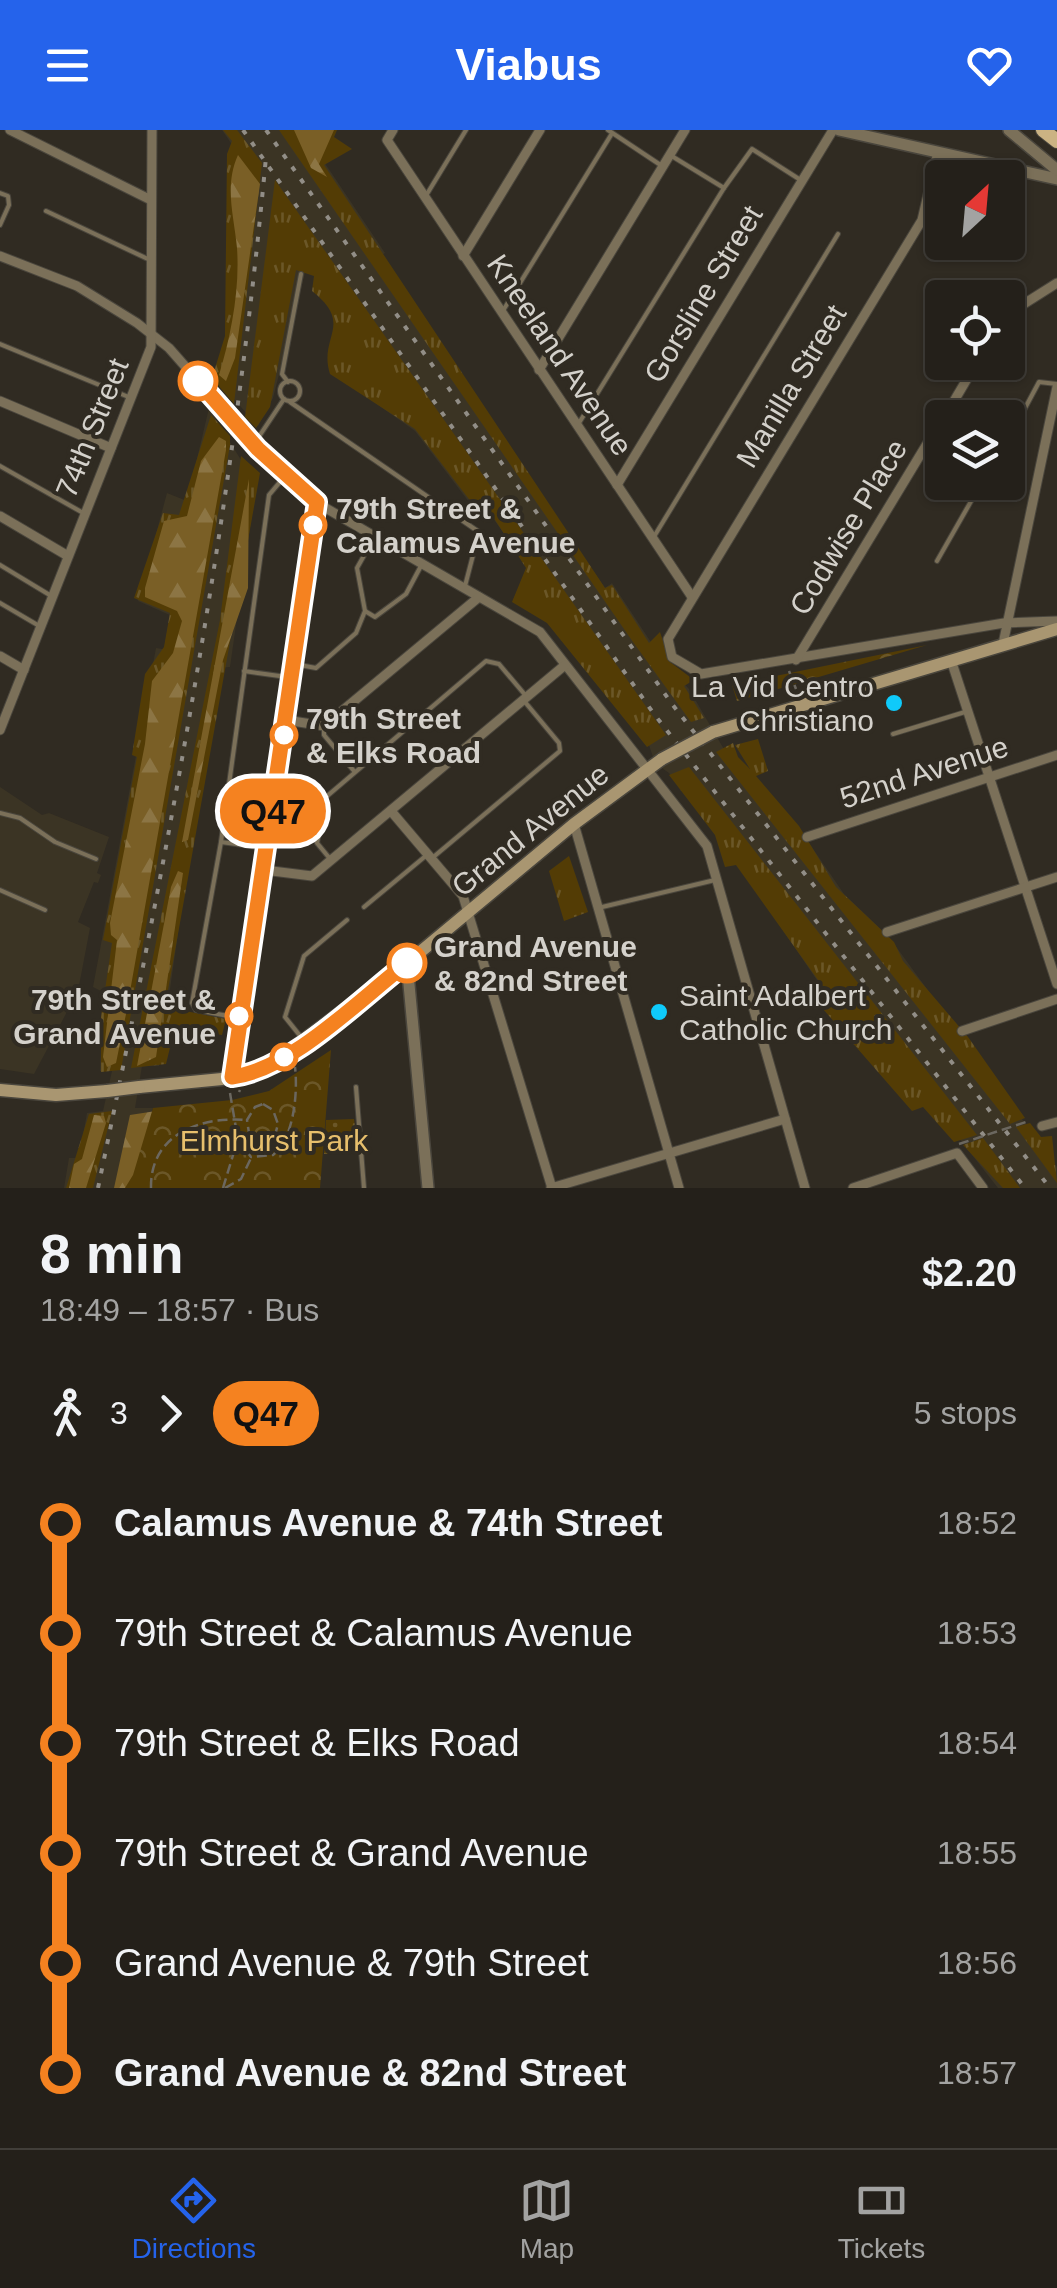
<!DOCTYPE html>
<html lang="en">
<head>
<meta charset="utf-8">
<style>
  :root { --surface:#24201a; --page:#2c2823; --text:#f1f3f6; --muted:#a3a3a2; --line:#413e39; --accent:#2563eb }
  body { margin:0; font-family:Helvetica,sans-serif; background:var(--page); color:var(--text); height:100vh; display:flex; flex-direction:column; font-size:38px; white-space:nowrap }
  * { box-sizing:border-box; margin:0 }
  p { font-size:32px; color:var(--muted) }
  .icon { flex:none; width:55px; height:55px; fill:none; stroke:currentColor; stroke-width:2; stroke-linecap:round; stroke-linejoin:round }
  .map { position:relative; height:1058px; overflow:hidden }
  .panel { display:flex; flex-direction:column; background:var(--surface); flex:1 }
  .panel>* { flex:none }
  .badge { padding:0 20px; border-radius:32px; font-size:35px; line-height:65px }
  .needle { width:65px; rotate:26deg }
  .buttons { position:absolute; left:925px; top:30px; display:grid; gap:20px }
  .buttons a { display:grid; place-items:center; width:100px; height:100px; border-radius:10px; background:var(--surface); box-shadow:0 2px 8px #0004,0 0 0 2px var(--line); font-size:50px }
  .map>.badge { position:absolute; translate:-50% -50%; box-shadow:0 0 0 5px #fff }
  .legs { display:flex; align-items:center; gap:15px; height:110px; padding:0 40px; font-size:32px }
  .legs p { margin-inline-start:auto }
  .summary { display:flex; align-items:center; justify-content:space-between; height:170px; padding:0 40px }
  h1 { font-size:55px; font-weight:800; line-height:75px }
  ul { padding:0 40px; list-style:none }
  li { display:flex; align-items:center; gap:35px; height:110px; font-size:38px }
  li i { display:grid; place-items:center; width:15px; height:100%; margin:0 12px; background:currentColor }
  li i::after { content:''; width:25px; height:25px; margin:-12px; border:8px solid; border-radius:50%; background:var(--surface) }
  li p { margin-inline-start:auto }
  li:first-child i { background:linear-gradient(#0000 50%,currentColor 0) }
  li:last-child i { background:linear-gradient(currentColor 50%,#0000 0) }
  header { display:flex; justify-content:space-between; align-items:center; height:130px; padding:0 40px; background:var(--accent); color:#fff; font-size:45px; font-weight:800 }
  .tab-bar { display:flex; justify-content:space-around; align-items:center; height:140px; border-top:2px solid var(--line); background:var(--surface); font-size:28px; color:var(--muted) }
  .tab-bar a { display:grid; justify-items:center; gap:5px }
  .tab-bar .on { color:var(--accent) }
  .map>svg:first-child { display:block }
</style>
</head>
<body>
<header><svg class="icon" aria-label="menu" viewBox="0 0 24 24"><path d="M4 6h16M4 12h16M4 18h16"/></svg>Viabus<svg class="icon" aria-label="heart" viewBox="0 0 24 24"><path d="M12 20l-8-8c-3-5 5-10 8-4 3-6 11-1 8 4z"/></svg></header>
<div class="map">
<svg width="1057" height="1058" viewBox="0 0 1057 1058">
  <defs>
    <pattern id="grass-tufts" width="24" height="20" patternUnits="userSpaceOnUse" patternTransform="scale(2.5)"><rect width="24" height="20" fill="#533c05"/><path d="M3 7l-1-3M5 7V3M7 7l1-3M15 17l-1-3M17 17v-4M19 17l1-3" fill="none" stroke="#6b5728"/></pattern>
    <pattern id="forest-firs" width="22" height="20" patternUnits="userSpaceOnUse" patternTransform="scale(2.5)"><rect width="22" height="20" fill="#7a5f26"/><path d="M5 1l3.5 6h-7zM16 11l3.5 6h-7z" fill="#8c7544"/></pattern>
    <pattern id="park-crowns" width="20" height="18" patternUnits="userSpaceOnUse" patternTransform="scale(2.5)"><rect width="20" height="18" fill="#533c05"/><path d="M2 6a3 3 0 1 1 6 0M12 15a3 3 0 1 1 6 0" fill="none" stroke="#6b5728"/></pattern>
    <pattern id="garden-dots" width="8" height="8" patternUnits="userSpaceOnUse" patternTransform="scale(2.5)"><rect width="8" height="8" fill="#533c05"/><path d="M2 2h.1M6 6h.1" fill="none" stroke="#6b5728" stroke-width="1.8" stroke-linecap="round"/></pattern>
  </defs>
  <rect width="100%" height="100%" fill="#302b22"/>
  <g fill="#3b3424">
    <polygon points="222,0 313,0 312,14 385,123 377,128 605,458 612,453 664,532 689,559 725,621 796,694 844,764 889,807 1057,1037 1057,1058 998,1058 958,1007 830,886 816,867 825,862 714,699 669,643 655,633 649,615 547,490 513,470 528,437 490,384 485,393 415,301 330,241 341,181 307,135 273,268 258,296 215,248 229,205 233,16"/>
    <polygon points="209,278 241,330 258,342 230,537 216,538 159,936 142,936 135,978 153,978 133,1045 125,1058 64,1058 69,1028 79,1028 87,983 103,981 112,941 100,941 103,862 93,857 156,518 168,520 172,486 138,471 167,363 187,371"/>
    <polygon points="0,657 42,685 49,683 109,707 97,743 101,745 98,753 94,752 78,792 90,798 78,861 34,944 0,939"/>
  </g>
  <g fill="url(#grass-tufts)">
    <polygon points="223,0 237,0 262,33 234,274 212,248 225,206 227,24 232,11"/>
    <polygon points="279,0 337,0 334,7 352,19 324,35 605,458 612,455 649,513 660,502 670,532 694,550 684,556 704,588 691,592 633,512"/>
    <path d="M275,50L666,605L647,617L547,493L512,472L526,438L490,382L485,390L415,299L330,244C318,206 355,195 312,161L314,146L296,140L270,277L256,298L245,287Z"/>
    <polygon points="211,285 230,306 230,315 121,940 101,942 101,887 112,813 103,810 137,627 132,625 145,544 164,517 170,483 134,468 163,383 179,385"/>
    <polygon points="241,326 260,343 165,877 226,889 222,905 175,897 166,934 131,938 220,490"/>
    <polygon points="758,609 768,641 756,646 799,696 836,757 894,812 903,831 968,907 1025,988 1010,994 716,622 733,613 738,627 750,639 735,615"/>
    <polygon points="689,637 977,1005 954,1012 923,977 912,981 816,871 828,864 736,735 725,737 715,705 669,645"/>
    <polygon points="569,726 588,782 564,791 549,741"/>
    <polygon points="112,981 93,1058 66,1058 89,984"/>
    <polygon points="1030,993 1041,1007 1052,1006 1057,1053 1016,997"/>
    <polygon points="983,1008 1020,1058 1003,1058 963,1015"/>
  </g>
  <g fill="url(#forest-firs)">
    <polygon points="294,0 334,0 319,34 327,47 311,38"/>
    <path d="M238,25L260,54L235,228L226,251L219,245C231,206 240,159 237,118C234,85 224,56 238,25Z"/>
    <polygon points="219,307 226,311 226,320 126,884 116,933 107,937 103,927 117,810 111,805 110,793 145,614 152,551 173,523 182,491 177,481 145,467 145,458 164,391 187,386 201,331"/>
    <polygon points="249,349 248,458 223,530 188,710 182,712"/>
    <polygon points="178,741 183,743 156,927 137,936 171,757"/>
    <polygon points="169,979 138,1058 114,1058 130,985"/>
    <polygon points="94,985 104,986 106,993 86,1058 69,1058 74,1034 82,1029"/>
  </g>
  <g fill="url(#park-crowns)">
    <polygon points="927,515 737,571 732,555"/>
    <polygon points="331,920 320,1058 125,1058 133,1045 153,978 232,970 269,961"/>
  </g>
  <polygon fill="url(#garden-dots)" points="354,989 358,1022 324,1024 326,990"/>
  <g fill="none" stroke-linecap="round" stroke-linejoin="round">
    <defs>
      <g id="service">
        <polyline points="608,0 662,36"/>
        <polyline points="670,25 724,58 752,19 799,49"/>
        <polyline points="0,63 8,66 9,75 0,95"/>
        <polyline points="427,64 466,0"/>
        <polyline points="46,81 150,130"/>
        <polyline points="504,179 611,5"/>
        <polyline points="0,214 131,268"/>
        <circle cx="290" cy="261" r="10"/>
        <polyline points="288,252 282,244 301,144"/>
        <polyline points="290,272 479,402 465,456"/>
        <polyline points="579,293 724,58"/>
        <polyline points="1008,310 1039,252 1057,254"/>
        <polyline points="254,314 284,269"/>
        <polyline points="0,336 85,384"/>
        <polyline points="655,405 838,104"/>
        <polyline points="937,431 982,352"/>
        <polyline points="0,435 53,467"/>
        <polyline points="0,473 41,497"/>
        <polyline points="365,481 375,487 406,464 422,434"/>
        <polyline points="294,534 316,538 356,503 365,481 357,438 375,406"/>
        <polyline points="244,541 287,547"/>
        <polyline points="324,596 324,605 354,641"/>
        <polyline points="893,604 965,582"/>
        <polyline points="0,683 20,688 55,712 96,729"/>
        <polyline points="221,712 266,718"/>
        <polyline points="431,729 560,621 559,613 525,572"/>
        <polyline points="331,730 317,713 326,667 486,531 499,534 526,566"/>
        <polyline points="0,760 45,780"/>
        <polyline points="364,777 428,724"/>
        <polyline points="598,778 715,750"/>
        <polyline points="239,888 196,880 192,873 221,712 269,365 285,346"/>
        <polyline points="301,907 285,887 304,826 347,790"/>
        <polyline points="356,957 364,1058"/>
      </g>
      <g id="minor">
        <polyline points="10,0 149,69"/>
        <polyline points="393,0 387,10 692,467"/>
        <polyline points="938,22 922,90 668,509 672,527 701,544 1004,493 1057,491"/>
        <polyline points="0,126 77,156 137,193 169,218 258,319 317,373 540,502 707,716 805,1058"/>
        <polyline points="463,126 540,0"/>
        <polyline points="1008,184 1057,153"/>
        <polyline points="539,240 685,0"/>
        <polyline points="0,271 111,318"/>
        <polyline points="944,288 977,232"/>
        <polyline points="617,355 833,0"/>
        <polyline points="0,386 68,426"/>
        <polyline points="1003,514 1057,257"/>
        <polyline points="0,526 24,540"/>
        <polyline points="796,530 942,289"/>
        <polyline points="951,530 1057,854"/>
        <polyline points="286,590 324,596 479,467"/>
        <polyline points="0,600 151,217 152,0"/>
        <polyline points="391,681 463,766 552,1058"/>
        <polyline points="574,694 679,1058"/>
        <polyline points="807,707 1057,625"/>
        <polyline points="264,740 312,746 565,535"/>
        <polyline points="887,802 1057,747"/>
        <polyline points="962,901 1057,869"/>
        <polyline points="232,947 317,373"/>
        <polyline points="1042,996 1057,992"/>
        <polyline points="551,1058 785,989"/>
        <polyline points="853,1058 957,1023 983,1058"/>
      </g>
      <g id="tertiary">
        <polyline points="839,0 1057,49"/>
        <polyline points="1009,0 1057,40"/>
        <polyline points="407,833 428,1058"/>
      </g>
      <g id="secondary">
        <polyline points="713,602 1057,499"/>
        <polyline points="139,957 222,949 265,939 407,833 574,694 662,629"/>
        <polyline points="0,960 56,965 107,961"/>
      </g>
      <polyline id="primary" points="1043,0 1057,11"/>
    </defs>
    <use href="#service" stroke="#4a463d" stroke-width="6"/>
    <use href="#minor" stroke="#4a463d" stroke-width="11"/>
    <use href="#tertiary" stroke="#4a463d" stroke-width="14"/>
    <use href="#secondary" stroke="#4a463d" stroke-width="15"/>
    <use href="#primary" stroke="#4a463d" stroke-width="16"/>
    <g stroke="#6b675f" stroke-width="2.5" stroke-dasharray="10 5" stroke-linecap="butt">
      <polyline points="789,541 796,559"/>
      <polyline points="239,962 240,960"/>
      <path d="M230,963L238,1010L251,1027L273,1025C294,1008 298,963 295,937"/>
      <polygon points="263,974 273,980 278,994 274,1009 258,1018 250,1010 247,990 255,977"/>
      <path d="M151,1058C150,1004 201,986 247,990"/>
      <polyline points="223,1058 237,1012"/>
      <polyline points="225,1058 241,1049 251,1028"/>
    </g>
    <use href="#service" stroke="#7b7059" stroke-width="4"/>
    <use href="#minor" stroke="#7b7059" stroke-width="9"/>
    <use href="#tertiary" stroke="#7b7059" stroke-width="11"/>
    <use href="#secondary" stroke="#a99671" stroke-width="12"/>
    <use href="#primary" stroke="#cbb383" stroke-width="14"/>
    <g stroke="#928e87" stroke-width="4" stroke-dasharray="5 10" stroke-linecap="butt">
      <polyline points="243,0 654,584 1025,1058"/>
      <polyline points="266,0 672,574 1050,1058"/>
      <path d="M98,1058C169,718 234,373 266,27"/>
    </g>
    <defs>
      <g id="secondary-bridge">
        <polyline points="662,629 713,602"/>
        <polyline points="107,961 139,957"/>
      </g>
    </defs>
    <use href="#secondary-bridge" stroke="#4a463d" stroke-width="15" stroke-linecap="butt"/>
    <polyline stroke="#6b675f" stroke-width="2.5" stroke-dasharray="10 5" stroke-linecap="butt" points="959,1014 1029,991"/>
    <use href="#secondary-bridge" stroke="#a99671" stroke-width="12"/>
  </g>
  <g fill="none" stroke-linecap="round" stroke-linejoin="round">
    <defs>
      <path id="line-1" d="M198,251L258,319L317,372L232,947C291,940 360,869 407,833"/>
    </defs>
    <use href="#line-1" stroke="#fff" stroke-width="22"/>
    <use href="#line-1" stroke="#f58220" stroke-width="15"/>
  </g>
  <g fill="#fff" stroke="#f58220" stroke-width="5">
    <circle cx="198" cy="251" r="18"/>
    <circle cx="313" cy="395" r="12"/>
    <circle cx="284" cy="605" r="12"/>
    <circle cx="407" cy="833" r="18"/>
    <circle cx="239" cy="886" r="12"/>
    <circle cx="284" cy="927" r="12"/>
  </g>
  <g fill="#0fcafa" stroke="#302b22" stroke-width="4">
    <circle cx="894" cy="573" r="10"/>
    <circle cx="659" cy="882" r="10"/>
  </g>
  <g text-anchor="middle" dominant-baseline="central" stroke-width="8" stroke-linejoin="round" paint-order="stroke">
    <g font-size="30" fill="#d4d1cb" stroke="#302b22">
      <text transform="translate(703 164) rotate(-59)">Gorsline Street</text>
      <text transform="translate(560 225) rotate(56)">Kneeland Avenue</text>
      <text transform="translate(791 256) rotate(-59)">Manilla Street</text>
      <text transform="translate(92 298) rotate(-68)">74th Street</text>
      <text transform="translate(848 397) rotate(-59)">Codwise Place</text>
      <text transform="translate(924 642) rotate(-18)">52nd Avenue</text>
      <text transform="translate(530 700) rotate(-39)">Grand Avenue</text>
    </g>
    <g font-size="30" font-weight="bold" fill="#d4d1cb" stroke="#302b22" text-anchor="start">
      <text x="336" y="378">79th Street &amp;<tspan x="336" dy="34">Calamus Avenue</tspan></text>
      <text x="306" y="588">79th Street<tspan x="306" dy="34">&amp; Elks Road</tspan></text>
      <text x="434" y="816">Grand Avenue<tspan x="434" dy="34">&amp; 82nd Street</tspan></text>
      <text x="216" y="869" text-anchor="end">79th Street &amp;<tspan x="216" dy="34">Grand Avenue</tspan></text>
    </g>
    <g font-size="30" fill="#d4d1cb" stroke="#302b22" text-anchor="end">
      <text x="874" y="556">La Vid Centro<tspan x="874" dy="34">Christiano</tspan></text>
      <text x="679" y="865" text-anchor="start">Saint Adalbert<tspan x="679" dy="34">Catholic Church</tspan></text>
    </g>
    <g font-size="30" fill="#e7bf6c" stroke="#302b22">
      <text x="274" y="1010">Elmhurst Park</text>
    </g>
  </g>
</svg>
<div class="buttons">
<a><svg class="needle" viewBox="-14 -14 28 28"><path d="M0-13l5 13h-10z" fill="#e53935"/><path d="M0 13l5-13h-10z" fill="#a3a3a2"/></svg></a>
<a><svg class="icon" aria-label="locate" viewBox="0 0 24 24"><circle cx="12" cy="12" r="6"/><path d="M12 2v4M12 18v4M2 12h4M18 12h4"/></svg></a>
<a><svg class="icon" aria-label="layers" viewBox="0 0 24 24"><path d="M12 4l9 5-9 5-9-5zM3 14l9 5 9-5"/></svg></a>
</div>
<b class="badge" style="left:273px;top:681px;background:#f58220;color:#111">Q47</b>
</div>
<section class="panel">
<div class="summary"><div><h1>8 min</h1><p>18:49 – 18:57 · Bus</p></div><b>$2.20</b></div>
<div class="legs"><svg class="icon" aria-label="walk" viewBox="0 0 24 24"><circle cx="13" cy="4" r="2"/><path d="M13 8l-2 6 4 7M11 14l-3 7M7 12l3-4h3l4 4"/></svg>3<svg class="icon" aria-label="forward" viewBox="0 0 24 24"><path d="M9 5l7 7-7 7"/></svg><b class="badge" style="background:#f58220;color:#111">Q47</b><p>5 stops</p></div>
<ul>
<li><i style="color:#f58220"></i><b>Calamus Avenue &amp; 74th Street</b><p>18:52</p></li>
<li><i style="color:#f58220"></i><span>79th Street &amp; Calamus Avenue</span><p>18:53</p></li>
<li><i style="color:#f58220"></i><span>79th Street &amp; Elks Road</span><p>18:54</p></li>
<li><i style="color:#f58220"></i><span>79th Street &amp; Grand Avenue</span><p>18:55</p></li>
<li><i style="color:#f58220"></i><span>Grand Avenue &amp; 79th Street</span><p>18:56</p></li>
<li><i style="color:#f58220"></i><b>Grand Avenue &amp; 82nd Street</b><p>18:57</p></li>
</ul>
</section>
<nav class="tab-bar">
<a class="on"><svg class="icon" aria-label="directions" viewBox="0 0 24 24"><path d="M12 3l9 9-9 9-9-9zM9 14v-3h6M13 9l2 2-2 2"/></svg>Directions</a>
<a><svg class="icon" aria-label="map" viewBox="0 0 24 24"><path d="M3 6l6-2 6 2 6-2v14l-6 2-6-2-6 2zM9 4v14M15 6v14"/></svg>Map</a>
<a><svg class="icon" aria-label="tickets" viewBox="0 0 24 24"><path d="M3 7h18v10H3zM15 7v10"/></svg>Tickets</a>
</nav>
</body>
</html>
